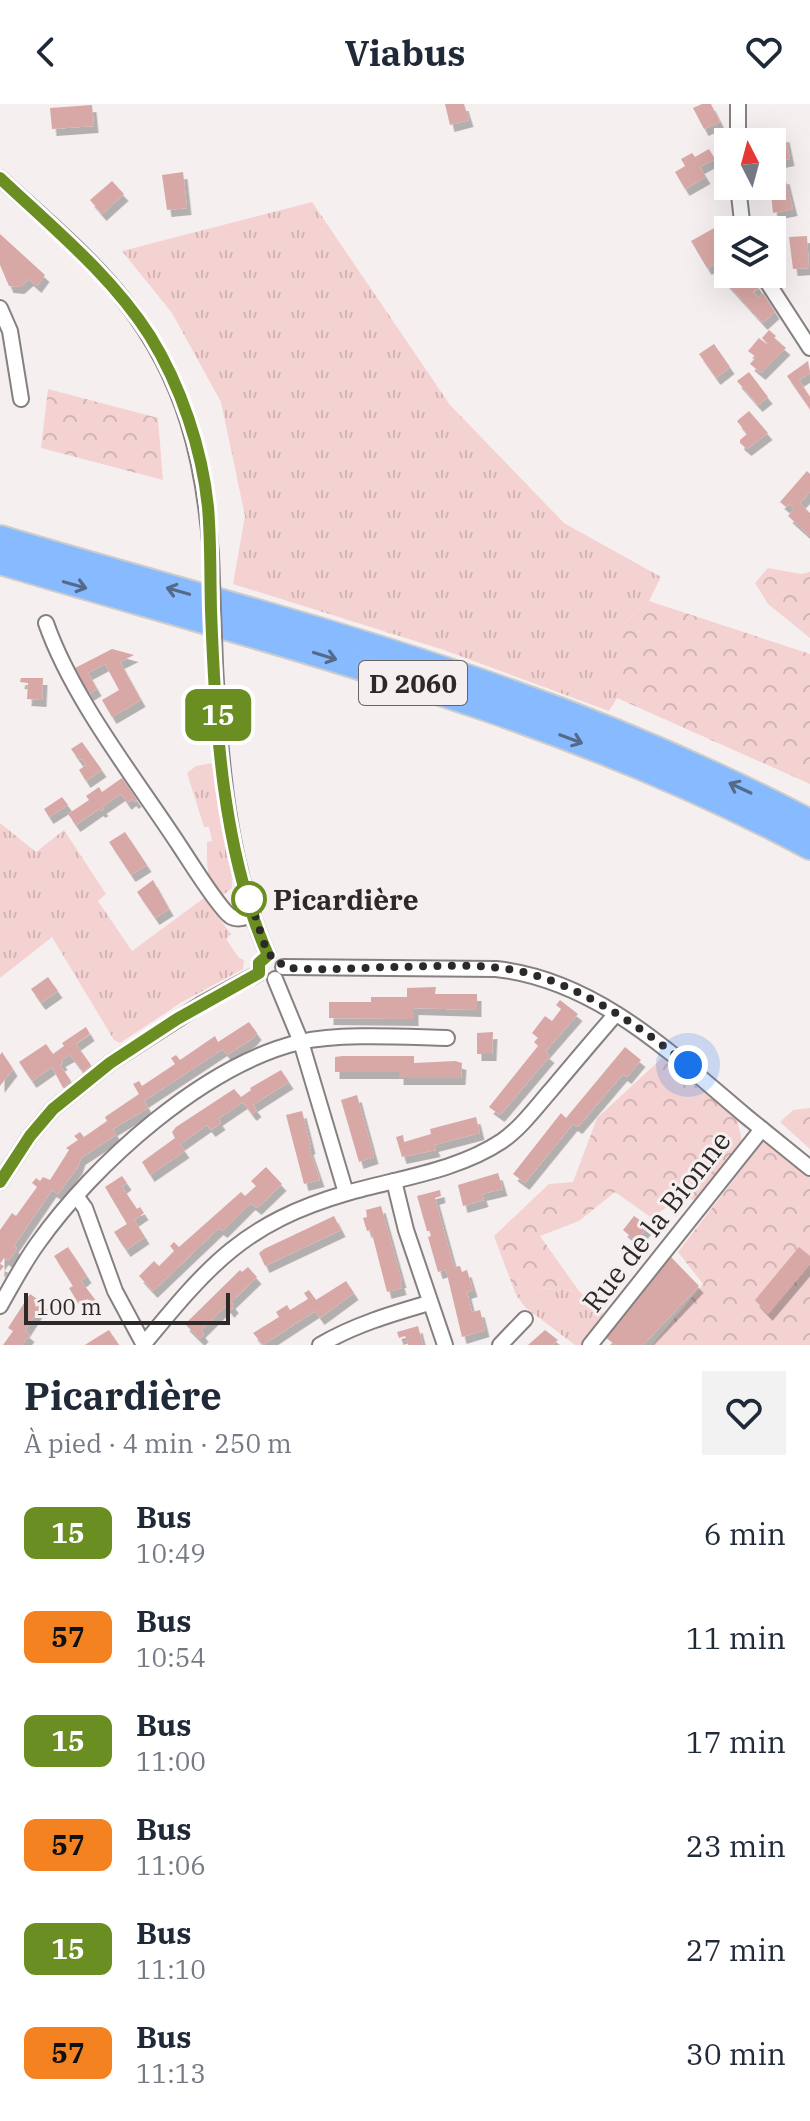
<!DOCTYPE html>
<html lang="fr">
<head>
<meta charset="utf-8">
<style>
  :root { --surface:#fff; --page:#f2f2f3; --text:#1f2937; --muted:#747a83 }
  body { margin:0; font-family:"IBM Plex Serif",serif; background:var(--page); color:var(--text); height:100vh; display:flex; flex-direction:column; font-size:30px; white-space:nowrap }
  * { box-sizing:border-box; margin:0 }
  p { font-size:26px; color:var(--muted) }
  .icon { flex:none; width:44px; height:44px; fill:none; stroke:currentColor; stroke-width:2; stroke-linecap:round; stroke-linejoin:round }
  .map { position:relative; height:1241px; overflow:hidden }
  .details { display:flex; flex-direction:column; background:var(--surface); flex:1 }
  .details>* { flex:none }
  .badge { padding:0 16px; border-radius:12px; font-size:28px; line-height:52px }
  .needle { width:52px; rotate:354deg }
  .fabs { position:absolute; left:714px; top:24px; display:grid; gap:16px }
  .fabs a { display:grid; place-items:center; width:72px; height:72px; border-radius:0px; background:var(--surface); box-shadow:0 8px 32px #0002; font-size:40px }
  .scale { position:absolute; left:24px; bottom:20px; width:206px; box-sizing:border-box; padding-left:8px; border:4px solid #2c2929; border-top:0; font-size:22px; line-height:28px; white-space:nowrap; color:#2c2929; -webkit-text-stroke:6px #f6efef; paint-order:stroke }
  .you { position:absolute; width:40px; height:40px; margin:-20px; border:6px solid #fff; border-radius:50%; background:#1a73e8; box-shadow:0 0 0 12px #1a73e833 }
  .map>.badge { position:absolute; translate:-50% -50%; box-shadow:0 0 0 4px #fff }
  .round { display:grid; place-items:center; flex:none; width:84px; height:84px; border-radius:0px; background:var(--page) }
  .overview { display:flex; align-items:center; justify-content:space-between; height:136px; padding:0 24px }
  h1 { font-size:38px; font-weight:700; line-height:60px }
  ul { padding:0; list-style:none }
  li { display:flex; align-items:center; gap:24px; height:104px; padding:0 24px }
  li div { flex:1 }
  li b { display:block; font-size:30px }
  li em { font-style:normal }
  li .badge { min-width:88px; font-weight:700; text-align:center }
  header { display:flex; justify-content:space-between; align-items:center; height:104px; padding:0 24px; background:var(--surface); font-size:36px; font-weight:700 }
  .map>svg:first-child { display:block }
</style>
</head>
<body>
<header><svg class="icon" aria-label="back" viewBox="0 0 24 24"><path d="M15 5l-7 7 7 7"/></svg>Viabus<svg class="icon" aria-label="heart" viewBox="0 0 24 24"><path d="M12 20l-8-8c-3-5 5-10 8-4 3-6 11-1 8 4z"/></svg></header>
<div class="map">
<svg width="810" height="1241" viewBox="0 0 810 1241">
  <defs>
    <pattern id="grass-tufts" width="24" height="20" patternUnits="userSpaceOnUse" patternTransform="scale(2)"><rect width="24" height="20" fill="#f4d2d1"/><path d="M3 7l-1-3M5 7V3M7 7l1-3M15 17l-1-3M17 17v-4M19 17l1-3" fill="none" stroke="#d1b4b3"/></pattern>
    <pattern id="forest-crowns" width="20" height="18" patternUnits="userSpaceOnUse" patternTransform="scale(2)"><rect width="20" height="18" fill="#f4d2d1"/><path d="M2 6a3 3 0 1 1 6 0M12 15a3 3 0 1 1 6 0" fill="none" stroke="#d1b4b3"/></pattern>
    <filter id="shadow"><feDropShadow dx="4.5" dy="7" stdDeviation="0" flood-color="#0004"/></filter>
  </defs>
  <rect width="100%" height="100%" fill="#f6efef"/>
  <g fill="url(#grass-tufts)">
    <polygon points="312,98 450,301 564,419 661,473 649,497 617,526 617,594 609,607 444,546 233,480 245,412 221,298 172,209 122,147"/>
    <path d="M213,659L231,750L232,784L223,791C205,779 207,758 207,738L212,737L209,723H204L187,669L196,662Z"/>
    <polygon points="0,719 36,748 64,726 106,790 98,797 132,847 204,794 231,830 226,835 239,854 244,856 243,865 182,898 120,939 114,936 52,833 0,874"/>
    <polygon points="545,1184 579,1187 604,1210 581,1241 575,1241 526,1204 516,1191"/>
  </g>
  <g fill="url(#forest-crowns)">
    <polygon points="48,285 158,314 163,376 41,344"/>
    <polygon points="768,464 801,470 810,468 810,534 768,500 755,479"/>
    <polygon points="649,497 810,550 810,680 617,594 617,526"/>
    <polygon points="662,954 737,1015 742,1037 708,1095 676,1096 652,1114 615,1088 579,1117 540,1132 579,1187 545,1184 516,1191 494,1132 549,1080 573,1078 597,1014"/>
    <polygon points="810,1004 810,1045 780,1018 793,1006"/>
    <polygon points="766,1034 810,1072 810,1241 652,1241 703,1180 678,1148"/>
  </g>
  <g fill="#d8a8a6" filter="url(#shadow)">
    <polygon points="445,0 464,0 469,16 450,21"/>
    <polygon points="702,0 711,0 720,18 704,25 693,4"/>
    <polygon points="92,1 94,22 52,25 50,4"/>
    <polygon points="785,31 790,55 772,59 772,38 768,38 768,35"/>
    <polygon points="709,45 715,55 700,63 706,73 685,85 675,68 685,62 681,55 692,49 695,53"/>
    <polygon points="183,68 187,104 167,106 162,71"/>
    <polygon points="785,73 793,105 773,109 771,89 768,90 767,82 772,82 772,75"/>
    <polygon points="112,77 124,90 102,110 90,96"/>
    <polygon points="716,123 723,136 718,139 726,154 707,164 691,137"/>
    <polygon points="0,130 45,171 37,182 29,175 20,183 9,182 0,161"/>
    <polygon points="807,132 809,164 793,165 789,133"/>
    <polygon points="730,170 737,170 748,182 754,177 759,184 753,188 758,194 763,189 775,208 763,219 723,175"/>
    <polygon points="769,226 776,232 774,234 786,244 761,269 750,260 756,253 748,247 759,234 768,241 762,234"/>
    <polygon points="714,240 730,263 716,274 699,250"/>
    <polygon points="808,257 810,269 799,276 810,293 810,305 787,272"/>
    <polygon points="749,268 768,293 758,301 737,277"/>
    <polygon points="749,307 768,329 747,345 740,339 740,336 747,330 737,317"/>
    <polygon points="807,367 810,370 810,388 800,399 810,409 810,432 788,412 794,405 789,400 786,403 780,398"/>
    <polygon points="112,545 134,551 120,558 141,596 112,613 102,596 119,586 105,560 88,569 97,585 89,590 75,564"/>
    <polygon points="21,574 43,574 42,596 27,595 28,579 20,578"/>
    <polygon points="82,638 102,666 86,677 79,666 86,661 82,655 79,656 71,645"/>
    <polygon points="122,674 137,696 134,698 132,695 127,699 121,690 102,703 104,705 101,707 99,705 76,721 68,710 89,696 86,692 99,683 102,688"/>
    <polygon points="62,693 68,701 49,713 44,705"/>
    <polygon points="125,728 147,761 131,771 109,738"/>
    <polygon points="153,776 169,805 155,814 137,788"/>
    <polygon points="48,873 58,887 41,899 31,885"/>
    <polygon points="436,883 435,890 477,890 477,906 414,904 414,915 329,914 329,898 371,898 371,893 407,893 407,884"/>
    <polygon points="560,896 578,910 545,948 550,952 500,1011 489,1003 538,942 534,938 538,934 532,929 545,912 552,917 561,905 556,901"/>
    <polygon points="249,918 257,929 252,935 227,951 223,945 144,997 148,1004 113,1025 116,1031 81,1054 78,1063 58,1090 52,1086 14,1142 17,1144 15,1148 8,1157 4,1154 0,1160 4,1162 0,1167 0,1126 12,1109 16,1112 37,1083 32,1079 36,1074 40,1077 43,1073 50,1076 69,1046 66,1044 78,1036 74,1032 80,1028 84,1033 107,1017 105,1013 139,990 133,980 139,977 142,982 175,960 171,954 176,951 180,956 215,932 218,938"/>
    <polygon points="86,923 90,930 76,940 91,961 83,968 70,951 61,956 63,959 60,961 71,977 63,984 52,963 32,977 19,958 46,940 53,950 64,942 62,939"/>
    <polygon points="493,928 492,950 477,950 477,929"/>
    <polygon points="625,943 641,956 627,973 623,970 578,1023 573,1020 525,1079 513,1070 561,1009 566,1014"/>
    <polygon points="2,948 13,965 0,982 0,951"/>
    <polygon points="342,952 414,952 414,959 455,957 462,959 461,974 399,974 399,968 335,968 335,953"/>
    <polygon points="281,966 289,978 253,1001 257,1006 252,1010 243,998 218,1015 221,1019 211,1026 207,1021 180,1040 185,1047 150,1071 142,1058 175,1034 172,1028 176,1023 234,985 241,993 251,986 250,984"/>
    <polygon points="357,991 374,1053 359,1058 341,996"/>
    <polygon points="302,1007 311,1043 309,1044 320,1076 304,1080 286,1011"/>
    <polygon points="476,1013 480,1029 434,1041 436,1046 402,1053 396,1033 403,1031 404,1038 431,1030 430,1025"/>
    <polygon points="266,1063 282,1080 257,1104 251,1099 223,1127 219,1124 153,1187 139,1172 154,1157 159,1162 174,1147 170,1142 174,1138 179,1143 241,1088 245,1092 256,1082 251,1077"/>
    <polygon points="498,1069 503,1085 482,1090 484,1096 463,1102 458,1081"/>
    <polygon points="122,1072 127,1079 122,1083 137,1105 140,1103 144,1109 134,1116 145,1133 126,1146 114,1128 127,1120 105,1083"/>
    <polygon points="440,1086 441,1092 435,1094 454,1163 460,1162 462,1168 467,1166 473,1186 467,1188 472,1208 480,1206 485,1226 462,1233 446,1166 438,1168 428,1133 431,1132 430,1127 427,1127 417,1092"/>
    <polygon points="381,1102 402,1177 400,1177 402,1184 387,1188 371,1126 367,1127 363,1114 367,1113 366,1106"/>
    <polygon points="334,1112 341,1126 265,1162 259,1149 264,1145"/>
    <polygon points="634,1112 648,1122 636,1137 623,1126"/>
    <polygon points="68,1143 87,1172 81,1177 97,1198 83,1207 69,1184 73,1182 54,1152"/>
    <polygon points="799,1143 810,1152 810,1160 768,1210 755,1196"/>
    <polygon points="671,1153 699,1182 643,1241 616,1241 606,1234"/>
    <polygon points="248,1163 257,1173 231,1198 234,1202 230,1207 226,1202 201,1227 204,1231 200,1235 185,1220 240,1166 242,1168"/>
    <polygon points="346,1177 354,1189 320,1214 315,1207 263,1241 253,1229 279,1213 276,1208 287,1201 290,1206 308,1195 304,1189 309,1186 316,1196"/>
    <polygon points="30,1190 43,1199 25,1227 30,1231 22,1241 3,1241 13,1227 8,1224"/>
    <polygon points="418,1222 423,1241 408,1241 405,1232 399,1234 397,1228"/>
    <polygon points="109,1226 119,1241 85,1241 91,1237"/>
    <polygon points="545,1226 558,1236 552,1241 528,1241"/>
  </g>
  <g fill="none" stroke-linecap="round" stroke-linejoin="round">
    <defs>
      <g id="minor">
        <polyline points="738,38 738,0"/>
        <path d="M0,74C43,114 91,153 126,199C185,275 204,356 211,450"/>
        <polyline points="738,82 743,126"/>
        <polyline points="762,170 810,244"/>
        <polyline points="0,204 10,227 21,295"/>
        <path d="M46,519C72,594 135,674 179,741C189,756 218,803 230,812C237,817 246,813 253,811"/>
        <path d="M215,561C220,658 228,761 268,851"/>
        <path d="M283,863L496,865C597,876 673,951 747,1013C768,1030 789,1047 810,1064"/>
        <polyline points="275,875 301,938 346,1089"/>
        <polyline points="394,1077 406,1126 445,1241"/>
        <polyline points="0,1078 30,1032 53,1005 110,959 200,901 259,869"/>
        <polyline points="77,1093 85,1104 115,1187 144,1241"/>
        <path d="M0,1202C12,1181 24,1158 38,1139C94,1060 204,961 300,938C342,929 403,933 447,934"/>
        <path d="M143,1241C209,1161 244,1119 347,1089C399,1074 457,1067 502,1037C521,1024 537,1002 552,985C573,960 594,935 615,911"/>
        <path d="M320,1241C354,1221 391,1210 429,1199"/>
        <polyline points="500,1241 525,1215"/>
        <polyline points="590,1241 762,1025"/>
      </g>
      <g id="trunk">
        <path d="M0,434C170,485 343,528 510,588C613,624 714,668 810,718"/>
        <path d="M0,458C275,540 555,606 810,743"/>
      </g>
    </defs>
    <use href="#minor" stroke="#868080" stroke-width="18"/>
    <use href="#trunk" stroke="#ccc" stroke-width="28"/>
    <use href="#minor" stroke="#fff" stroke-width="14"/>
    <use href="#trunk" stroke="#87baff" stroke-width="24"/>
    <defs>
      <polyline id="minor-bridge" points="211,450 215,561"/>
    </defs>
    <use href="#minor-bridge" stroke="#868080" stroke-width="18" stroke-linecap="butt"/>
    <use href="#minor-bridge" stroke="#fff" stroke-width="14"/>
  </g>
  <defs><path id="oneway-shaft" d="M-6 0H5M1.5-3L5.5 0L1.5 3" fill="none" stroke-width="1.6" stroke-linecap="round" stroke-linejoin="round" transform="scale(2)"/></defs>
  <g stroke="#556a89">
    <use href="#oneway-shaft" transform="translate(75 481) rotate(16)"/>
    <use href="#oneway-shaft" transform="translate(178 487) rotate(-164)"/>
    <use href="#oneway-shaft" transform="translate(325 552) rotate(17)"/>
    <use href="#oneway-shaft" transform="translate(571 635) rotate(21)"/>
    <use href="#oneway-shaft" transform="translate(740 684) rotate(-155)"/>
  </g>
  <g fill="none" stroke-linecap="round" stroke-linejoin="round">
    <defs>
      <path id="line" d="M0,74C52,123 111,171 150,232C181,282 202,345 208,403C211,438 210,472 211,506C215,618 222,748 268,851L259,859V869L177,915L110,959L53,1005L30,1032L0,1078"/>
    </defs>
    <use href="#line" stroke="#fff" stroke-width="18"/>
    <use href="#line" stroke="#6b8e23" stroke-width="12"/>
    <path stroke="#2c2929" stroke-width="8" stroke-dasharray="0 14.4" d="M249,795L248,790L268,851L277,853L283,863C321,868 362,863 400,863C438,862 487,859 523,868C582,882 642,924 688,961"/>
  </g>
  <circle fill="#fff" stroke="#6b8e23" stroke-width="4" cx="249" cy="795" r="16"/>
  <g text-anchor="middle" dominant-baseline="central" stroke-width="6" stroke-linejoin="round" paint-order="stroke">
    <rect fill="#f6efef" stroke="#696464" stroke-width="2" x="359" y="557" width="108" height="44" rx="6"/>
    <g font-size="26" font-weight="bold" fill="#2c2929">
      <text x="413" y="579">D 2060</text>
    </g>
    <g font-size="28" font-weight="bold" fill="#2c2929" stroke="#f6efef" text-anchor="start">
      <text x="273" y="795">Picardière</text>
    </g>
    <g font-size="28" fill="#2c2929" stroke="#f6efef">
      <text transform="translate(656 1117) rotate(-52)">Rue de la Bionne</text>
    </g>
  </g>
</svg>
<div class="fabs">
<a><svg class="needle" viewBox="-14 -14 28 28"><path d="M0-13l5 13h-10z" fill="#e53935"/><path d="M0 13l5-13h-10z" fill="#747a83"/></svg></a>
<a><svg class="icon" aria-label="layers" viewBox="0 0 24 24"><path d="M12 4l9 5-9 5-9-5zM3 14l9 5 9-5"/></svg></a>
</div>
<div class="scale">100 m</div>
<div class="you" style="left:688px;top:961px"></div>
<b class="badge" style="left:218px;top:611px;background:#6b8e23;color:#fff">15</b>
</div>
<section class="details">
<div class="overview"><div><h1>Picardière</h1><p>À pied · 4 min · 250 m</p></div><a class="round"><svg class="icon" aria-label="heart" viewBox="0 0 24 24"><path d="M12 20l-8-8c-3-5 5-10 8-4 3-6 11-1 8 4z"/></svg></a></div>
<ul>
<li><span class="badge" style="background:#6b8e23;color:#fff">15</span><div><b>Bus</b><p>10:49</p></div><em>6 min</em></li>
<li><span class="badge" style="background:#f58220;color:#111">57</span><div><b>Bus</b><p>10:54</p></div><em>11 min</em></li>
<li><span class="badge" style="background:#6b8e23;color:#fff">15</span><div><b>Bus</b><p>11:00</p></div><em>17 min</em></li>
<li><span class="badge" style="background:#f58220;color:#111">57</span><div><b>Bus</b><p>11:06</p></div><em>23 min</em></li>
<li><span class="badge" style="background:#6b8e23;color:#fff">15</span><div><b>Bus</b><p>11:10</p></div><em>27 min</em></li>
<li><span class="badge" style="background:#f58220;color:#111">57</span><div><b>Bus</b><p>11:13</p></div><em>30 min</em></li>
</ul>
</section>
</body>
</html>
